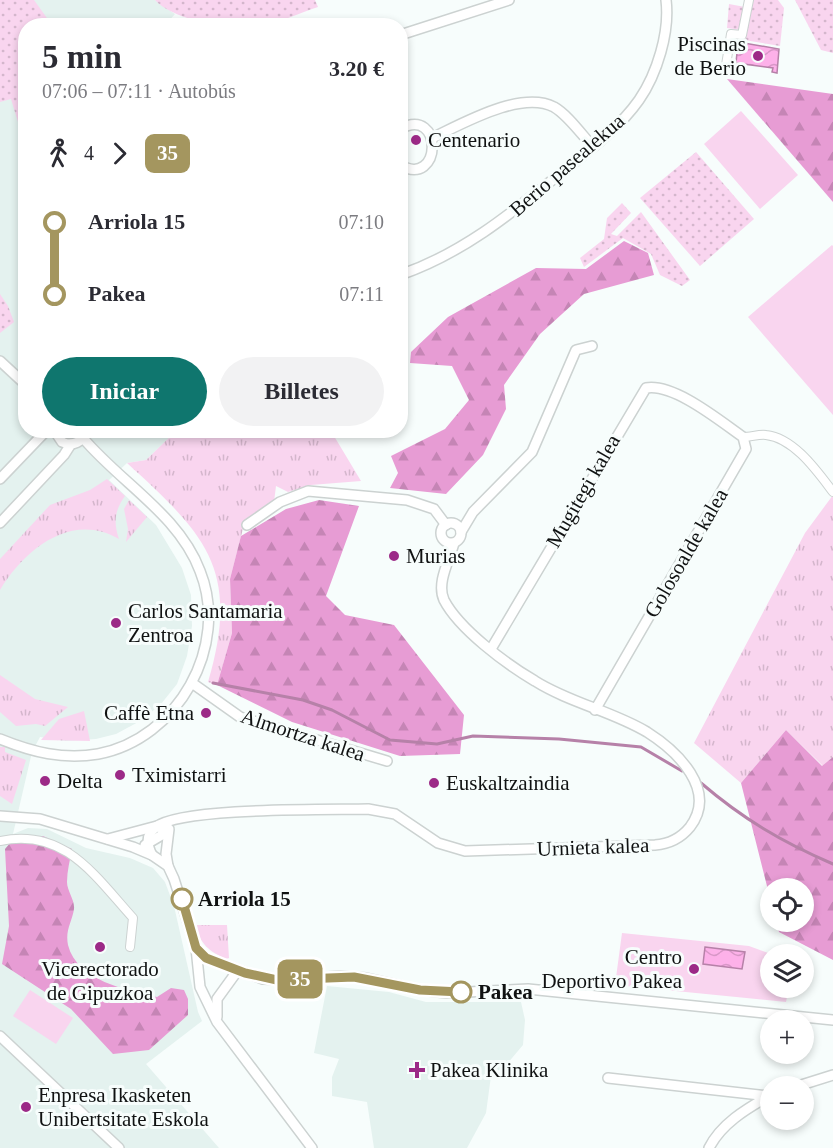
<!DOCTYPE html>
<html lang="es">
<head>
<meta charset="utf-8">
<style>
  :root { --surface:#fff; --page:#f2f2f3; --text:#2b2b33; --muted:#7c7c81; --accent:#0f766e }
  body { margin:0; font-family:"Times New Roman",serif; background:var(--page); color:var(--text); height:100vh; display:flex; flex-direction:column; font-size:22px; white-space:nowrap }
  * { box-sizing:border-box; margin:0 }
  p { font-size:20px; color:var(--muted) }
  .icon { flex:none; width:33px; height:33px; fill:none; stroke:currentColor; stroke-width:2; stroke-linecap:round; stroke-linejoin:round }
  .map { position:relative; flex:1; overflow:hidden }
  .side { position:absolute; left:18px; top:18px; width:390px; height:420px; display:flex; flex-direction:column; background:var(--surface); border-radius:24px; box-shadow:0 3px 9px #0003 }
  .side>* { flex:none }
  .badge { padding:0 12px; border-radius:9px; font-size:21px; line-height:39px }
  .controls { position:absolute; left:760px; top:878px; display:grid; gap:12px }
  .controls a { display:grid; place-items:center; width:54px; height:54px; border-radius:50%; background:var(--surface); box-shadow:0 3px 9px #0003; font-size:30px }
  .map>.badge { position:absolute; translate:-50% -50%; box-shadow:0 0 0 3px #fff }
  .legs { display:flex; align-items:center; gap:9px; height:66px; padding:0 24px; font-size:20px }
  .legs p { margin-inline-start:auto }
  .overview { display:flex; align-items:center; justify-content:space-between; height:102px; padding:0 24px }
  h1 { font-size:33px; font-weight:700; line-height:45px }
  .button { display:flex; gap:12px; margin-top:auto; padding:12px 24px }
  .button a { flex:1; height:69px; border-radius:36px; background:var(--accent); color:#fff; font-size:24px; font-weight:700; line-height:69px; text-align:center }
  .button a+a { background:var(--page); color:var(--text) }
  ul { padding:0 24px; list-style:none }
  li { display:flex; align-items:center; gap:21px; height:72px; font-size:22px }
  li i { display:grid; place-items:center; width:9px; height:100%; margin:0 8px; background:currentColor }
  li i::after { content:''; width:15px; height:15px; margin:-8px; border:4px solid; border-radius:50%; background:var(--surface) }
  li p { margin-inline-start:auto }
  li:first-child i { background:linear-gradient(#0000 50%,currentColor 0) }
  li:last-child i { background:linear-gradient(currentColor 50%,#0000 0) }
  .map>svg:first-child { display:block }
</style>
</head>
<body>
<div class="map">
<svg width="833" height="1148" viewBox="0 0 833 1148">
  <defs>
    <pattern id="grass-tufts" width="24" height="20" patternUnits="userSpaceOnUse" patternTransform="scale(1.5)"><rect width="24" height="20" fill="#f9d5ef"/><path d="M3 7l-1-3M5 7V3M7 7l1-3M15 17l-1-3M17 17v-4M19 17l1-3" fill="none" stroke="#d4b6cc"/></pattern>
    <pattern id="forest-firs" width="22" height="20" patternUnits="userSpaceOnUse" patternTransform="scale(1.5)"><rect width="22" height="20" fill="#e79cd4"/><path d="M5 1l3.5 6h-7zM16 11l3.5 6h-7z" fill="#c585b5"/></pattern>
    <pattern id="park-dots" width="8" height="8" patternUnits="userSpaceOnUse" patternTransform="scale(1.5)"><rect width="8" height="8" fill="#f9d5ef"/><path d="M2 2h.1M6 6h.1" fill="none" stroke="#d4b6cc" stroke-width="1.8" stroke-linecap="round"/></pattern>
    <pattern id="water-waves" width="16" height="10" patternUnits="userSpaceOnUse" patternTransform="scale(1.5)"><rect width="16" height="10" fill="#fdb1e9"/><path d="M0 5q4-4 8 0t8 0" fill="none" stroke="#d897c7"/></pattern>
  </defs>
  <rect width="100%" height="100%" fill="#f7fdfc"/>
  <g fill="#e4f2ef">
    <polygon points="0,0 155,0 175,14 165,25 26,26 26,430 176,431 146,460 127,463 109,480 156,525 182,568 191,595 192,626 187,656 177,684 161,704 142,720 116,734 96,739 66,741 40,737 32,752 13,834 28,828 47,829 86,848 130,858 153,868 165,882 174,906 198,1012 202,1021 146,1064 219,1148 0,1148"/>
    <polygon points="327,986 389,992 426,1002 521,1002 525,1020 523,1045 507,1064 491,1076 486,1113 467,1148 374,1148 367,1102 332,1096 332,1077 339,1059 314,1053"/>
  </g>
  <g fill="url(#grass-tufts)">
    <path d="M176,431H331L361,481L311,485L288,492L276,486L274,502L245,521L230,579L232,633L217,685L208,682C241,570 206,535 127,463L146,460Z"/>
    <path d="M107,479L125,496C115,510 113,522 119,539C71,511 24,550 0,590V559L50,505L90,490Z"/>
    <polygon points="833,495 833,757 823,766 786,730 741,783 694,743 805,533"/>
    <polygon points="129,500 147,517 126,542 128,529 124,509"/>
    <polygon points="0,675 35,699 68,707 45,726 36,724 16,726 0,712"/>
    <polygon points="84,711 90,741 41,740 59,719"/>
    <polygon points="0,747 5,747 5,752 26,760 12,804 0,796"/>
    <path d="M197,925H227L229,958L226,959C210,952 198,943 197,925Z"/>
  </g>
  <g fill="url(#forest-firs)">
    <polygon points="727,79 833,94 833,202"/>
    <polygon points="624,241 648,253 654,275 584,294 540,334 504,385 506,409 483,455 446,494 390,488 398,473 391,456 445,429 469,400 452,366 410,363 411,352 448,317 536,268 586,269"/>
    <polygon points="319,500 359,506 326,596 345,615 394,625 464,715 460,754 400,756 292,722 217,685 232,633 230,579 241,536 286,509"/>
    <polygon points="786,730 822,766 833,757 833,960 779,932 776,921 804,921 804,888 771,888 771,902 741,783"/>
    <path d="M16,836H43L72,849C70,860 67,871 67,882C67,891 75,900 74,909C72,922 65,930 68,945C77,981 127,990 157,997L171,988L184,990L188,999V1015L149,1050L113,1054L71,1009L2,964L9,926L5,849Z"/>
  </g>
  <g fill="url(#park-dots)">
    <polygon points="0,0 34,0 52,25 26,26 25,145 11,99 0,102"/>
    <path d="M155,0H315L318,7C300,13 283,21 265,25C237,31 175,22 155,0Z"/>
    <polygon points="752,0 778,0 784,8 780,46 744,40 749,2"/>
    <polygon points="795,0 833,0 833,53 821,50"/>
    <polygon points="729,4 745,7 741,30 727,28"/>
    <polygon points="696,152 754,219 700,266 640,198"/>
    <polygon points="622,203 631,213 611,234 617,236 641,212 690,280 682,286 660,275 651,254 623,238 584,267 580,258 604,239 607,218"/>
    <polygon points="0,294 8,306 14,322 0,333"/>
  </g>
  <g fill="#f9d5ef">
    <polygon points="741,111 798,175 760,209 704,144"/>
    <polygon points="832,245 833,246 833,415 748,317"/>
    <polygon points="622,933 749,946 771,954 771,987 789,987 786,1002 615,985"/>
    <polygon points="30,990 73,1018 56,1044 13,1016"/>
  </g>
  <g fill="url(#water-waves)" stroke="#b681a8" stroke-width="1.5">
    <polygon points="738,42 779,49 777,73 772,72 773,68 736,63"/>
    <polygon points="705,947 745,952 742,969 703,964"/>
  </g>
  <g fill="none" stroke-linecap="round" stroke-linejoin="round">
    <g stroke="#b681a8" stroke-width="3">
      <polyline points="213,683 303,700 332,710 390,740 437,744 473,736 559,739 641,747 682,771"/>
      <path d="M701,783C743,819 782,842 833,864"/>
    </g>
    <defs>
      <g id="pedestrian">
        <polyline points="726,65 731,34 742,35 749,0"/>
        <path d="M743,437C751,437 759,434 766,435C794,438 817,471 833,492"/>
        <path d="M0,841C64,827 95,876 133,918L130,947"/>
      </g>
      <g id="minor">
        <polyline points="400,35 509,0"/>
        <path d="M400,129C444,105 442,189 400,165"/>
        <path d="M432,138C464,123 521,90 554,107C568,115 582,135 593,147"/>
        <path d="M400,275C464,253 514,211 566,169C591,149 620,127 639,100C657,74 670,32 666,0"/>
        <polyline points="0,361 26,385"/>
        <path d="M54,430L62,442C73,447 83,442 87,430"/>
        <polyline points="0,479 47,430"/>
        <polyline points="0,523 64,455 71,444"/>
        <circle cx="451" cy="533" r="10"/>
        <polyline points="247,525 280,502 308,491 407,500 434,509 446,525"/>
        <polyline points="461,532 473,512 532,452 576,350 592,346"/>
        <path d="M491,649L646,388C674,383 720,421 743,437L746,449L595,710"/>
        <polyline points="192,683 240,717 387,761"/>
        <path d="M0,739C32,752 63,760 98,754C178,739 230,646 200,571C179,515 121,483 83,438"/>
        <polyline points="0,816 40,819 133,847 152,855 168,866 174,879 196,948 206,958 263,979 291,980 341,976 366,978 420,990 447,993 528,989 833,1020"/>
        <polyline points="108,839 157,826 167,832 145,845"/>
        <path d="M152,855C147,845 145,835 156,827C181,807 330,810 368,809L395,814L438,843L465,851L655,845C669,844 681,838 690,827C718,790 677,751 647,732C612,711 570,703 535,681C506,664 459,629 444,600C436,583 450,559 454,543"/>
        <polyline points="168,866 166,854 169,829"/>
        <polyline points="196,948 200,987 217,1022 312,1148"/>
        <polyline points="217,1017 217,999 238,970"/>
        <polyline points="0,1036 119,1148"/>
        <polyline points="608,1078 768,1096"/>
        <polyline points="798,1086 833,1075"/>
        <path d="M709,1148C721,1124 746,1109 769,1096"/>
      </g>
    </defs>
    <use href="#pedestrian" stroke="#ccd2d1" stroke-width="10"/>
    <use href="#minor" stroke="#ccd2d1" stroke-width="12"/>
    <use href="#pedestrian" stroke="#fff" stroke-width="8"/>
    <use href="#minor" stroke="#fff" stroke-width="9"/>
  </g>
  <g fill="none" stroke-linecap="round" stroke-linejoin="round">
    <defs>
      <polyline id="line-1" points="182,899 196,948 206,958 245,973 277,980 354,977 420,990 461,992"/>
    </defs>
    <use href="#line-1" stroke="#fff" stroke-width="14"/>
    <use href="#line-1" stroke="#a4965f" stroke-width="9"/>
  </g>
  <g fill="#9c2a87" stroke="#f7fdfc" stroke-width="2">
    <circle cx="758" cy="56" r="6"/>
    <circle cx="416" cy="140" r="6"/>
    <circle cx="394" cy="556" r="6"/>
    <circle cx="116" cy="623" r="6"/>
    <circle cx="206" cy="713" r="6"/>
    <circle cx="120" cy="775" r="6"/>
    <circle cx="45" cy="781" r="6"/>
    <circle cx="434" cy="783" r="6"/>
    <circle cx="100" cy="947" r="6"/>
    <circle cx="694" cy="969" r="6"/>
    <path d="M414 1061h6v6h6v6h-6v6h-6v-6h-6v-6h6z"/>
    <circle cx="26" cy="1107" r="6"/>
  </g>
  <g fill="#fff" stroke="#a4965f" stroke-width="3">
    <circle cx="182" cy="899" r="10"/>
    <circle cx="461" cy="992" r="10"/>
  </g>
  <g text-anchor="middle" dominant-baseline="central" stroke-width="6" stroke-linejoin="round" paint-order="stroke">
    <g font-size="21" fill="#101212" stroke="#f7fdfc" text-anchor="start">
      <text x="746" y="44" text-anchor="end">Piscinas<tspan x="746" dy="24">de Berio</tspan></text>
      <text x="428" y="140">Centenario</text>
      <text x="406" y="556">Murias</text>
      <text x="128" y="611">Carlos Santamaria<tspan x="128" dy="24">Zentroa</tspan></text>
      <text x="194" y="713" text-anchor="end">Caffè Etna</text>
      <text x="132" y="775">Tximistarri</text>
      <text x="57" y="781">Delta</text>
      <text x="446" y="783">Euskaltzaindia</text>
      <text x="682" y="957" text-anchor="end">Centro<tspan x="682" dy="24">Deportivo Pakea</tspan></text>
      <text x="100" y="969" text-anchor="middle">Vicerectorado<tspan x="100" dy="24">de Gipuzkoa</tspan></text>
      <text x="430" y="1070">Pakea Klinika</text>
      <text x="38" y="1095">Enpresa Ikasketen<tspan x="38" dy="24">Unibertsitate Eskola</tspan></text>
    </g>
    <g font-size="21" fill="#101212" stroke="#f7fdfc">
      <text transform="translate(567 165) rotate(-41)">Berio pasealekua</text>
      <text transform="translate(583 491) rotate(-60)">Mugitegi kalea</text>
      <text transform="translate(686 553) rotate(-60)">Golosoalde kalea</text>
      <text transform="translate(303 735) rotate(18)">Almortza kalea</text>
      <text transform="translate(593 847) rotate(-2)">Urnieta kalea</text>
    </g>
    <g font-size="21" font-weight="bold" fill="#101212" stroke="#f7fdfc" text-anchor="start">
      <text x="198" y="899">Arriola 15</text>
      <text x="478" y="992">Pakea</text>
    </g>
  </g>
</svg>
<div class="controls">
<a><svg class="icon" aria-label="locate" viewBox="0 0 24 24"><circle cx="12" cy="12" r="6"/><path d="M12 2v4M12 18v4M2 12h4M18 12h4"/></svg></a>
<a><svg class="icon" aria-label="layers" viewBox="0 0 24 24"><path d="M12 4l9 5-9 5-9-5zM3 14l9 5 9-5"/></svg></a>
<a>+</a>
<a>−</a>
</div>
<b class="badge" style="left:300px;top:979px;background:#a4965f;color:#fff">35</b>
<section class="side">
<div class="overview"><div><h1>5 min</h1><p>07:06 – 07:11 · Autobús</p></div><b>3.20 €</b></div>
<div class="legs"><svg class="icon" aria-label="walk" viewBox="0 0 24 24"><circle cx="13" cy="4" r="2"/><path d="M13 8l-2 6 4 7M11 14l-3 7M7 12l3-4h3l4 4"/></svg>4<svg class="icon" aria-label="forward" viewBox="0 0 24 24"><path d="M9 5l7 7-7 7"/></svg><b class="badge" style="background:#a4965f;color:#fff">35</b></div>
<ul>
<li><i style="color:#a4965f"></i><b>Arriola 15</b><p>07:10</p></li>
<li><i style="color:#a4965f"></i><b>Pakea</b><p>07:11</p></li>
</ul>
<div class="button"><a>Iniciar</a><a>Billetes</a></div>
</section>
</div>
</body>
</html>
